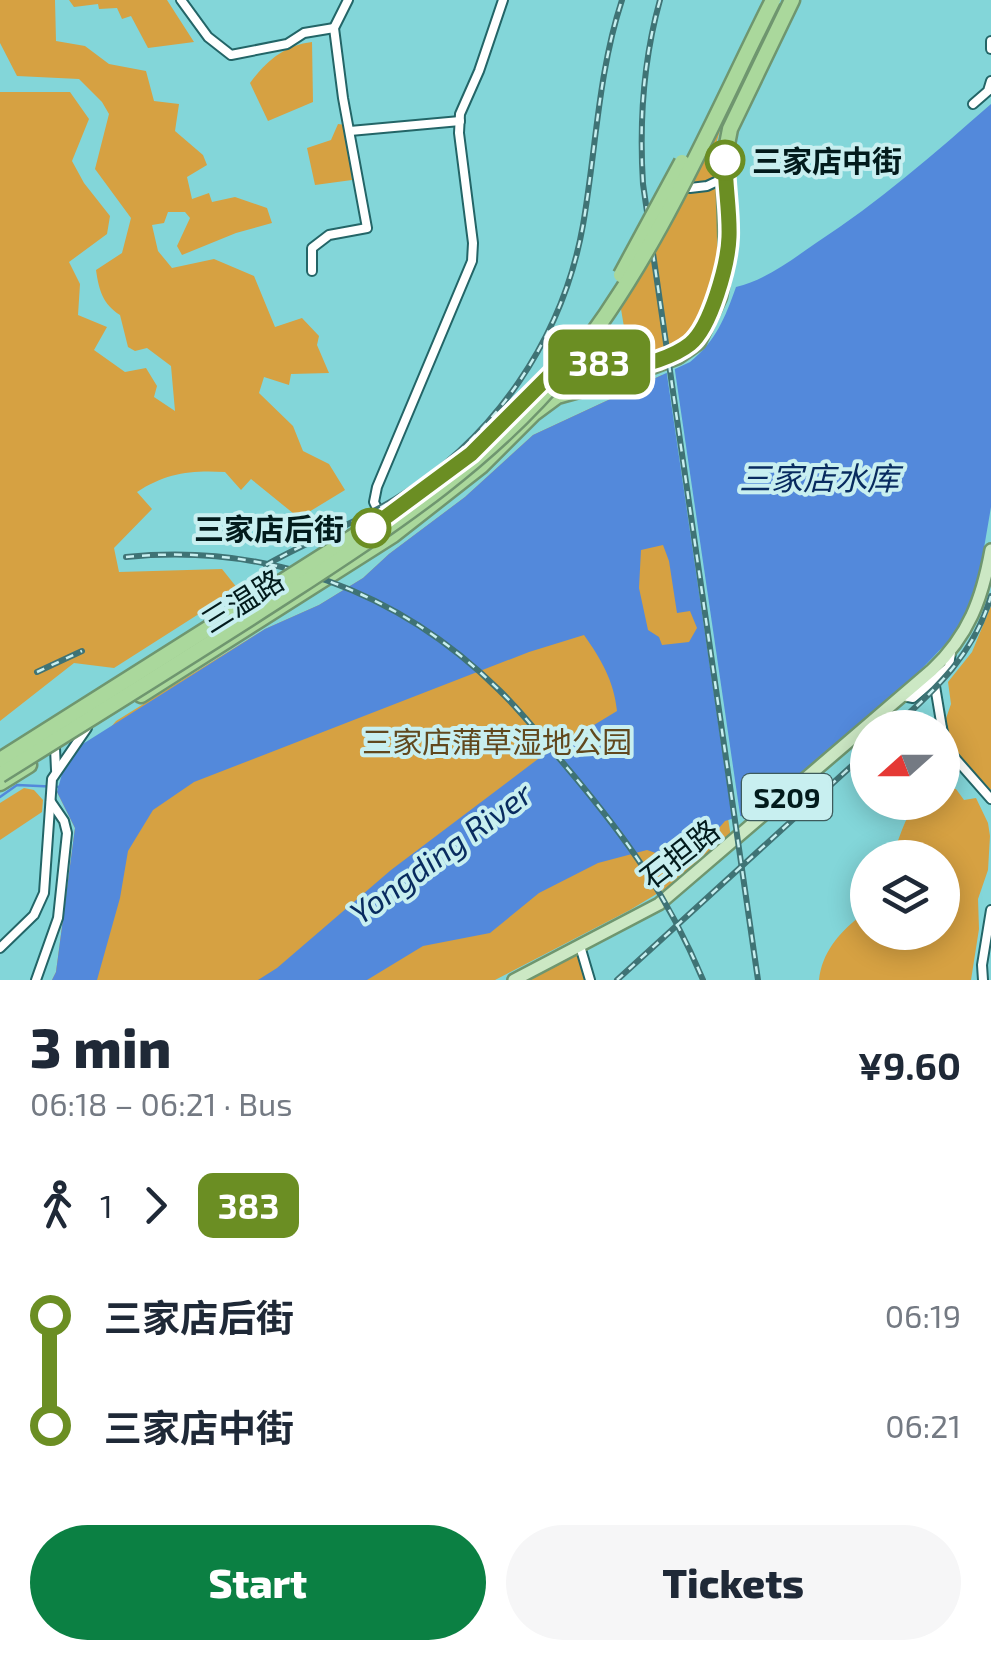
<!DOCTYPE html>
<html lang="en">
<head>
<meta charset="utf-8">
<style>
  :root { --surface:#fff; --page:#f6f6f7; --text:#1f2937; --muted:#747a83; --accent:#0b8043 }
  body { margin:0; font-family:"Exo 2","Noto Sans SC",sans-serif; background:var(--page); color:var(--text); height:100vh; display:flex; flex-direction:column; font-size:38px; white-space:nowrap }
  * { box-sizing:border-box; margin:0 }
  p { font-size:32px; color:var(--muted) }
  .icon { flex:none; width:55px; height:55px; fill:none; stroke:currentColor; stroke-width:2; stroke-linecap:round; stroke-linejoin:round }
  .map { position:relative; height:980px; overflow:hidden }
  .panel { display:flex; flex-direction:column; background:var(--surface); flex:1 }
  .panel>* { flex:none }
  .badge { padding:0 20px; border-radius:15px; font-size:35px; line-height:65px }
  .needle { width:65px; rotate:249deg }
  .fabs { position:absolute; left:850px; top:710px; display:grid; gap:20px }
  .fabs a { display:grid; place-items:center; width:110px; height:110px; border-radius:50%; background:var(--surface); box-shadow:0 5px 25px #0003; font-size:50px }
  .map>.badge { position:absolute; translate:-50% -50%; box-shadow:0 0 0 5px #fff }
  .legs { display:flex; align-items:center; gap:15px; height:110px; padding:0 30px; font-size:32px }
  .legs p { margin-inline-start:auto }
  .headline { display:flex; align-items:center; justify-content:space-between; height:170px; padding:0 30px }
  h1 { font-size:55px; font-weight:800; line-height:75px }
  .cta { display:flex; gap:20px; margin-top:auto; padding:20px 30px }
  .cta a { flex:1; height:115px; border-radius:60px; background:var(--accent); color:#fff; font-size:40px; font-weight:800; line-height:115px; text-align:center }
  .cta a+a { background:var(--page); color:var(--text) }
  ul { padding:0 30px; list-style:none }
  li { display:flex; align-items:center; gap:35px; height:110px; font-size:38px }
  li i { display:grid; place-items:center; width:15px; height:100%; margin:0 12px; background:currentColor }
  li i::after { content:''; width:25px; height:25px; margin:-12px; border:8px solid; border-radius:50%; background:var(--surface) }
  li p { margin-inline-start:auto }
  li:first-child i { background:linear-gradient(#0000 50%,currentColor 0) }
  li:last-child i { background:linear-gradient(currentColor 50%,#0000 0) }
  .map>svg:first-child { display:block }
</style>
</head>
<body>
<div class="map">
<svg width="991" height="980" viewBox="0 0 991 980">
  <rect width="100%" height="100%" fill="#83d6d9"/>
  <g fill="#d6a142">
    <path d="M0,0H55L56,41L85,46L109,64L146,71L154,101L179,104L175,131L203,155L207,165L187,177L192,199L209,193L212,202L235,197L267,208L272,223L236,233L182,255L177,246L190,218L185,212H168L164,223L152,225L158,251L172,268L214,259L254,276L275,327L302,318L319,336L317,345L329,373L291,374L289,385L264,377L259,393L293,426L303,451L329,464L345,490L299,518L251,479L241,490L225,472C191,470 166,473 137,492L152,509L114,548L119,572L222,569L238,589L114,668L74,663L0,721V92H70L89,119L72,161L84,183L110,216L107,234L69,262L80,284L78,315L107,327L94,350L125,372L146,368L157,386L154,397L175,411L171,366L147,348L135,351L128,347L120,315C103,304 99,291 96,270L122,253L131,218L95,169L109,114L102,102L79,79L17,76L0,43Z"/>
    <polygon points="69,0 167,0 194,42 148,48 131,16 122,19 117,8 99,9 98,4 74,7"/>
    <path d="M312,42L313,102L268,121L250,83C266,61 285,45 312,42Z"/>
    <polygon points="719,123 722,124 715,147 719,177 703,185 689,186"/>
    <polygon points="338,124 346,125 352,180 315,185 307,148 331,140"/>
    <path d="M719,184C722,253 721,279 688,341C667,355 637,363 611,358L626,339L621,309L685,194Z"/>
    <polygon points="662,375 731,838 678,881 630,910 495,980 52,980 56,972 75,828 57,792 116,721 265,629 319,605 363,578 389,554 465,497 533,435"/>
    <polygon points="991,606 991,790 950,747 944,724 951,704 948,682 972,652"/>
    <path d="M943,786L956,789L964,800L976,798L988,823L990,836L988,870L978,899L979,929L971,980H819C822,953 838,934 859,917L857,907L867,892L868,932H942V858L889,857C897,846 899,837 904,825C908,814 915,813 919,803L942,802Z"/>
    <polygon points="24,788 34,790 43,800 42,812 0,840 0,803"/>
    <polygon points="578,955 585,980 528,980"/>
  </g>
  <path fill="#5389db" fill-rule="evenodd" d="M991,104V507L978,583L968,610L957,632L912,679L760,810L725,821L692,859H673L647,850L598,863L539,893L490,933L423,946L367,980H258L277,968L391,870L538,759L617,711C614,681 601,659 584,635L529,652L194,782L153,810L128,851L120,898L97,980H52L56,972L75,828L57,792L65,763L78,747L265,629L319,605L363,578L389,554L465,497L533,435L690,362C716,341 725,318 736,287C767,279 790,261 816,243C879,202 935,153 991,104ZM663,545L669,561L677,613L690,611L697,628L689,642L662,645L659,637L648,630L639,588L641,550Z"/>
  <polygon fill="#83d6d9" points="674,364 741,821 733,824 666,368"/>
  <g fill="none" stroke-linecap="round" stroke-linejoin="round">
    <polyline stroke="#5389db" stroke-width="2.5" points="0,797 17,785 60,787"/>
    <defs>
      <g id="minor">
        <polyline points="181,0 208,37 231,55 287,44 304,33 334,28"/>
        <polyline points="991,41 991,49"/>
        <polyline points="973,104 988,91 991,81"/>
        <polyline points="350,131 460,121"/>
        <polyline points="690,188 707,186 724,178"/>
        <polyline points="312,271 312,248 329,235 367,228 343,98 334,28 348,0"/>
        <polyline points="382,519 374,502 377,487 472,261 473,243 459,133 460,114 479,71 503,0"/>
        <polyline points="934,680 942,728"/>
        <polyline points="903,696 913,698 949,667 951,652"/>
        <polyline points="942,728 947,749 991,799"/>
        <polyline points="55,748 56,770"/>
        <polyline points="580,946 590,980"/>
        <polyline points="0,948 34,915 44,893 52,779 87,728"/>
        <polyline points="36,980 58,918 67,833 64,821 51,802"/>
        <polyline points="983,980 982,965 991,910"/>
      </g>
      <path id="major" d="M514,980L659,904L932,670C969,635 982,599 991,550"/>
      <g id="highway">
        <path d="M507,420C529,396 553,359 589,361C606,362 618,369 636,366"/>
        <polyline points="141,695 393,535 481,466 534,413 557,396 615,380 678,356 698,342 719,297 727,256 724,160 730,129 792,0"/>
        <polyline points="0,783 29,765"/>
      </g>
    </defs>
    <use href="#minor" stroke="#236567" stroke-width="12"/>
    <use href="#major" stroke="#6f966f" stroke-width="16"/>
    <use href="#highway" stroke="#6f966f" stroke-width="19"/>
    <use href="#minor" stroke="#fff" stroke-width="8"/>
    <use href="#major" stroke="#cce8c4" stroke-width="11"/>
    <use href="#highway" stroke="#aad89c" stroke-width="14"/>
    <defs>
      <g id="rail">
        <path d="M660,0C643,61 639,120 643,184L758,980"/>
        <path d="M126,557C267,543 398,590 499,690C524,714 546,743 569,770C627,839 668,896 703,980"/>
        <path d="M266,565C308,541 354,524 395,499C494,440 563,338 583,225C596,150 598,73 622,0"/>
        <polyline points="37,672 82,651"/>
        <path d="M893,728C937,688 974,654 991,596"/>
        <polyline points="617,980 868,751"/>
      </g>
    </defs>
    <use href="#rail" stroke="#3f7375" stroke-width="6"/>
    <use href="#rail" stroke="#c8eff0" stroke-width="2.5" stroke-dasharray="8" stroke-linecap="butt"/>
    <defs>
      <g id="highway-bridge">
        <polyline points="621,275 682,162"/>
        <polyline points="0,760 405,504 471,453 513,414"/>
        <path d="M0,775C99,713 198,652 295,589C396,523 493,459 570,364C657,255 711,124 773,0"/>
      </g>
    </defs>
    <use href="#highway-bridge" stroke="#6f966f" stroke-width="19" stroke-linecap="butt"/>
    <use href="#highway-bridge" stroke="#aad89c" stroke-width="14"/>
  </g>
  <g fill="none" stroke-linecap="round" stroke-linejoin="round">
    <defs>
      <path id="line-1" d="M371,528L471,454L551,374C586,350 592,369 624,367C643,367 675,356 690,344C711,327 728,264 729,237C730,212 725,186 725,160"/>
    </defs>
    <use href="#line-1" stroke="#fff" stroke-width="22"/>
    <use href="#line-1" stroke="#6b8e23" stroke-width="15"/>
  </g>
  <g fill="#fff" stroke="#6b8e23" stroke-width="5">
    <circle cx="725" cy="160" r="18"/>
    <circle cx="371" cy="528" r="18"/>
  </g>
  <g text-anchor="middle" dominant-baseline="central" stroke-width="8" stroke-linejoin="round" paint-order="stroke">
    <rect fill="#c8eff0" stroke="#3d5b5c" stroke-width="2.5" x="742" y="774" width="90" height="46" rx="8"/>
    <g font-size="28" font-weight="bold" fill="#021b1c">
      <text x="787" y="797">S209</text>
    </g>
    <g font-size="30" font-weight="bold" fill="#021b1c" stroke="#c8eff0" text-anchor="start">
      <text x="752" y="160">三家店中街</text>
      <text x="344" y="528" text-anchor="end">三家店后街</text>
    </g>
    <g font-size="30" fill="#021b1c" stroke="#c8eff0">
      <text transform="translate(242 600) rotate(-32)">三温路</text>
      <text transform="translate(679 853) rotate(-38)">石担路</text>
    </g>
    <g font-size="30" fill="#61481e" stroke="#c8eff0">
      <text x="497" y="741">三家店蒲草湿地公园</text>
    </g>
    <g font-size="32" font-style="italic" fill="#082b5f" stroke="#c8eff0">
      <text x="819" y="477">三家店水库</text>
      <text transform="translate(440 852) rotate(-36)">Yongding River</text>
    </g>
  </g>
</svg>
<div class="fabs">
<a><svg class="needle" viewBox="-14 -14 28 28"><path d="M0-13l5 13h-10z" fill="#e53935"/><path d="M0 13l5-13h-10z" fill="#747a83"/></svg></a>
<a><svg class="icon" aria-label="layers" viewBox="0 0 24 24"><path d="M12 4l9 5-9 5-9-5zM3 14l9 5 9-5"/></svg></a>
</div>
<b class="badge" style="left:599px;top:362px;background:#6b8e23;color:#fff">383</b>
</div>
<section class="panel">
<div class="headline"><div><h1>3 min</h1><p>06:18 – 06:21 · Bus</p></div><b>¥9.60</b></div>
<div class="legs"><svg class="icon" aria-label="walk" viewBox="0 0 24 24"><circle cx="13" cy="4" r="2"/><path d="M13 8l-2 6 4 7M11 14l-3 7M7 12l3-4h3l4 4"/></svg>1<svg class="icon" aria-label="forward" viewBox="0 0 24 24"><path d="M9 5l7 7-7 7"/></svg><b class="badge" style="background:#6b8e23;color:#fff">383</b></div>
<ul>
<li><i style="color:#6b8e23"></i><b>三家店后街</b><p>06:19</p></li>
<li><i style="color:#6b8e23"></i><b>三家店中街</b><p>06:21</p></li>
</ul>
<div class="cta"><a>Start</a><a>Tickets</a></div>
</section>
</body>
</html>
